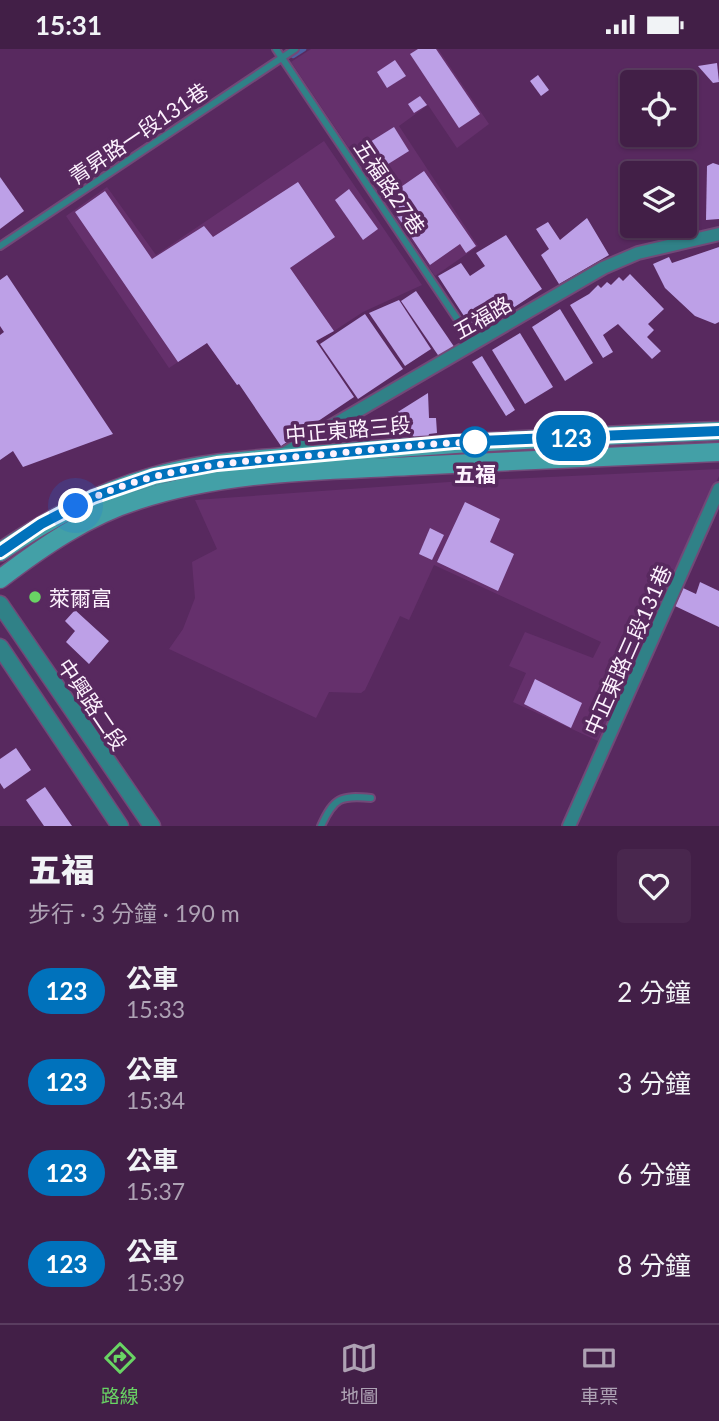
<!DOCTYPE html>
<html lang="zh-TW">
<head>
<meta charset="utf-8">
<style>
  :root { --surface:#421f47; --page:#49274e; --text:#f1f3f6; --muted:#aea2b4; --line:#5a3d60; --accent:#69d464 }
  body { margin:0; font-family:Lato,"Noto Sans TC",sans-serif; background:var(--page); color:var(--text); height:100vh; display:flex; flex-direction:column; font-size:26px; white-space:nowrap }
  * { box-sizing:border-box; margin:0 }
  p { font-size:23px; color:var(--muted) }
  .icon { flex:none; width:38px; height:38px; fill:none; stroke:currentColor; stroke-width:2; stroke-linecap:round; stroke-linejoin:round }
  .map { position:relative; height:777px; overflow:hidden }
  .panel { display:flex; flex-direction:column; background:var(--surface); flex:1 }
  .panel>* { flex:none }
  .badge { padding:0 14px; border-radius:23px; font-size:24px; line-height:46px }
  .tools { position:absolute; left:620px; top:21px; display:grid; gap:14px }
  .tools a { display:grid; place-items:center; width:77px; height:77px; border-radius:7px; background:var(--surface); box-shadow:0 2px 5px #0004,0 0 0 2px var(--line); font-size:35px }
  .you { position:absolute; width:35px; height:35px; margin:-18px; border:5px solid #fff; border-radius:50%; background:#1a73e8; box-shadow:0 0 0 10px #1a73e833 }
  .map>.badge { position:absolute; translate:-50% -50%; box-shadow:0 0 0 4px #fff }
  .round { display:grid; place-items:center; flex:none; width:74px; height:74px; border-radius:7px; background:var(--page) }
  .head { display:flex; align-items:center; justify-content:space-between; height:119px; padding:0 28px }
  h1 { font-size:33px; font-weight:800; line-height:52px }
  ul { padding:0; list-style:none }
  li { display:flex; align-items:center; gap:21px; height:91px; padding:0 28px }
  li div { flex:1 }
  li b { display:block; font-size:26px }
  li em { font-style:normal }
  li .badge { min-width:77px; font-weight:700; text-align:center }
  .status { display:flex; justify-content:space-between; align-items:center; height:49px; padding:0 35px; background:var(--surface); direction:ltr }
  .status svg { height:19px; fill:currentColor }
  .dock { display:flex; justify-content:space-around; align-items:center; height:98px; border-top:2px solid var(--line); background:var(--surface); font-size:19px; color:var(--muted) }
  .dock a { display:grid; justify-items:center; gap:4px }
  .dock .on { color:var(--accent) }
  .map>svg:first-child { display:block }
</style>
</head>
<body>
<div class="status"><b>15:31</b><svg viewBox="0 0 49 12"><path d="M0 12V9h3v3zM5 12V6h3v6zM10 12V3h3v9zM15 12V0h3v12zM26 1h20v11H26zM47 4h2v5h-2z"/></svg></div>
<div class="map">
<svg width="719" height="777" viewBox="0 0 719 777">
  <rect width="100%" height="100%" fill="#58295f"/>
  <g fill="#65306c">
    <polygon points="311,0 438,0 489,75 457,99 428,56 399,77 478,197 435,227 291,13"/>
    <polygon points="324,92 422,236 363,263 334,282 237,336 207,294 169,319 66,167 107,138 156,206"/>
    <polygon points="719,420 719,427 598,692 513,653 526,624 509,617 525,583 593,609 601,593 434,516 409,571 400,567 365,641 361,644 329,643 316,669 169,600 183,580 195,549 192,513 217,500 195,451 463,432"/>
  </g>
  <g fill="none" stroke-linecap="round" stroke-linejoin="round">
    <polyline stroke="#4c5fa1" stroke-width="4.5" points="293,7 304,0"/>
  </g>
  <g fill="#bda0e7">
    <polygon points="418,0 436,0 480,65 459,79 410,5"/>
    <polygon points="395,11 406,27 387,39 377,23"/>
    <polygon points="717,14 719,33 713,34 698,17"/>
    <polygon points="538,26 549,41 541,47 530,32"/>
    <polygon points="420,47 427,56 414,64 408,55"/>
    <polygon points="394,78 409,102 385,117 370,93"/>
    <polygon points="713,114 719,116 719,170 706,171 707,117"/>
    <polygon points="424,122 476,197 466,204 460,195 430,216 385,149"/>
    <polygon points="0,128 24,162 0,180"/>
    <polygon points="298,133 335,188 290,219 334,282 316,292 354,348 281,397 239,335 237,336 207,294 178,313 75,163 105,142 152,210 204,177 213,188"/>
    <polygon points="349,140 378,180 363,191 335,151"/>
    <polygon points="587,169 609,206 559,235 541,206 549,200 536,180 548,173 560,191"/>
    <polygon points="506,186 542,240 475,284 438,227 461,214 470,227 485,217 476,204"/>
    <polygon points="719,198 719,273 715,275 695,267 665,239 653,215 669,208 672,214"/>
    <polygon points="630,225 664,260 648,275 654,281 647,288 661,302 652,310 618,275 603,286 613,303 603,309 570,256 589,245 598,236 601,239 607,233 611,236 619,228 623,232"/>
    <polygon points="7,226 113,385 23,418 13,402 0,411 0,286 4,283 0,277 0,231"/>
    <polygon points="416,242 455,299 440,309 401,252"/>
    <polygon points="399,251 431,300 405,317 369,264"/>
    <polygon points="560,260 593,314 565,332 532,278"/>
    <polygon points="365,265 403,320 358,350 320,295"/>
    <polygon points="520,284 553,338 525,355 492,301"/>
    <polygon points="482,307 515,361 506,367 472,313"/>
    <polygon points="428,344 429,369 436,369 437,384 429,385 428,389 416,390 393,366"/>
    <polygon points="465,453 500,470 490,493 514,505 498,542 437,513"/>
    <polygon points="430,479 444,486 432,511 419,505"/>
    <polygon points="700,533 719,542 719,578 675,557 683,539 696,545"/>
    <polygon points="75,561 109,592 89,615 66,593 75,582 65,572"/>
    <polygon points="535,630 582,654 571,679 524,655"/>
    <polygon points="16,699 31,721 4,740 0,734 0,710"/>
    <polygon points="45,738 72,777 44,777 26,751"/>
  </g>
  <g fill="none" stroke-linecap="round" stroke-linejoin="round">
    <defs>
      <g id="service">
        <polyline points="276,0 474,295"/>
        <polyline points="0,197 295,0"/>
        <path d="M321,777C334,749 340,746 371,749"/>
      </g>
      <g id="minor">
        <polyline points="282,406 603,219 638,204 719,185"/>
        <polyline points="569,777 719,440"/>
      </g>
      <g id="tertiary">
        <polyline points="0,555 152,777"/>
        <polyline points="0,598 120,777"/>
      </g>
      <g id="secondary">
        <path d="M0,503C48,471 96,444 152,428C207,411 269,410 326,405C457,393 588,387 719,382"/>
        <path d="M0,530C42,498 87,467 138,451C226,422 319,422 411,417C514,412 616,407 719,403"/>
      </g>
    </defs>
    <use href="#service" stroke="#724978" stroke-width="10"/>
    <use href="#minor" stroke="#724978" stroke-width="16"/>
    <use href="#tertiary" stroke="#724978" stroke-width="19"/>
    <use href="#secondary" stroke="#724978" stroke-width="21"/>
    <use href="#service" stroke="#308187" stroke-width="6"/>
    <use href="#minor" stroke="#308187" stroke-width="12"/>
    <use href="#tertiary" stroke="#308187" stroke-width="16"/>
    <use href="#secondary" stroke="#43a0a7" stroke-width="18"/>
  </g>
  <g fill="none" stroke-linecap="round" stroke-linejoin="round">
    <defs>
      <polyline id="line" points="0,503 41,475 93,448 154,427 217,415 454,393 719,382"/>
    </defs>
    <use href="#line" stroke="#fff" stroke-width="16"/>
    <use href="#line" stroke="#0072bc" stroke-width="10"/>
    <path stroke="#fcf1fd" stroke-width="7" stroke-dasharray="0 12.6" d="M76,457C154,416 244,412 330,405C380,400 429,394 479,393H475"/>
  </g>
  <circle fill="#fff" stroke="#0072bc" stroke-width="3.5" cx="475" cy="393" r="14"/>
  <circle fill="#69d464" stroke="#58295f" stroke-width="2.5" cx="35" cy="548" r="7"/>
  <g text-anchor="middle" dominant-baseline="central" stroke-width="7" stroke-linejoin="round" paint-order="stroke">
    <g font-size="21" fill="#fcf1fd" stroke="#58295f">
      <text transform="translate(138 84) rotate(-34)">青昇路一段131巷</text>
      <text transform="translate(390 138) rotate(56)">五福路27巷</text>
      <text transform="translate(482 268) rotate(-30)">五福路</text>
      <text transform="translate(348 380) rotate(-5)">中正東路三段</text>
      <text transform="translate(627 601) rotate(-66)">中正東路三段131巷</text>
      <text transform="translate(93 655) rotate(56)">中興路二段</text>
    </g>
    <g font-size="21" font-weight="bold" fill="#fcf1fd" stroke="#58295f">
      <text x="475" y="424">五福</text>
    </g>
    <g font-size="21" fill="#fcf1fd" stroke="#58295f" text-anchor="start">
      <text x="49" y="548">萊爾富</text>
    </g>
  </g>
</svg>
<div class="tools">
<a><svg class="icon" aria-label="locate" viewBox="0 0 24 24"><circle cx="12" cy="12" r="6"/><path d="M12 2v4M12 18v4M2 12h4M18 12h4"/></svg></a>
<a><svg class="icon" aria-label="layers" viewBox="0 0 24 24"><path d="M12 4l9 5-9 5-9-5zM3 14l9 5 9-5"/></svg></a>
</div>
<div class="you" style="left:76px;top:457px"></div>
<b class="badge" style="left:571px;top:389px;background:#0072bc;color:#fff">123</b>
</div>
<section class="panel">
<div class="head"><div><h1>五福</h1><p>步行 · 3 分鐘 · 190 m</p></div><a class="round"><svg class="icon" aria-label="heart" viewBox="0 0 24 24"><path d="M12 20l-8-8c-3-5 5-10 8-4 3-6 11-1 8 4z"/></svg></a></div>
<ul>
<li><span class="badge" style="background:#0072bc;color:#fff">123</span><div><b>公車</b><p>15:33</p></div><em>2 分鐘</em></li>
<li><span class="badge" style="background:#0072bc;color:#fff">123</span><div><b>公車</b><p>15:34</p></div><em>3 分鐘</em></li>
<li><span class="badge" style="background:#0072bc;color:#fff">123</span><div><b>公車</b><p>15:37</p></div><em>6 分鐘</em></li>
<li><span class="badge" style="background:#0072bc;color:#fff">123</span><div><b>公車</b><p>15:39</p></div><em>8 分鐘</em></li>
</ul>
</section>
<nav class="dock">
<a class="on"><svg class="icon" aria-label="directions" viewBox="0 0 24 24"><path d="M12 3l9 9-9 9-9-9zM9 14v-3h6M13 9l2 2-2 2"/></svg>路線</a>
<a><svg class="icon" aria-label="map" viewBox="0 0 24 24"><path d="M3 6l6-2 6 2 6-2v14l-6 2-6-2-6 2zM9 4v14M15 6v14"/></svg>地圖</a>
<a><svg class="icon" aria-label="tickets" viewBox="0 0 24 24"><path d="M3 7h18v10H3zM15 7v10"/></svg>車票</a>
</nav>
</body>
</html>
